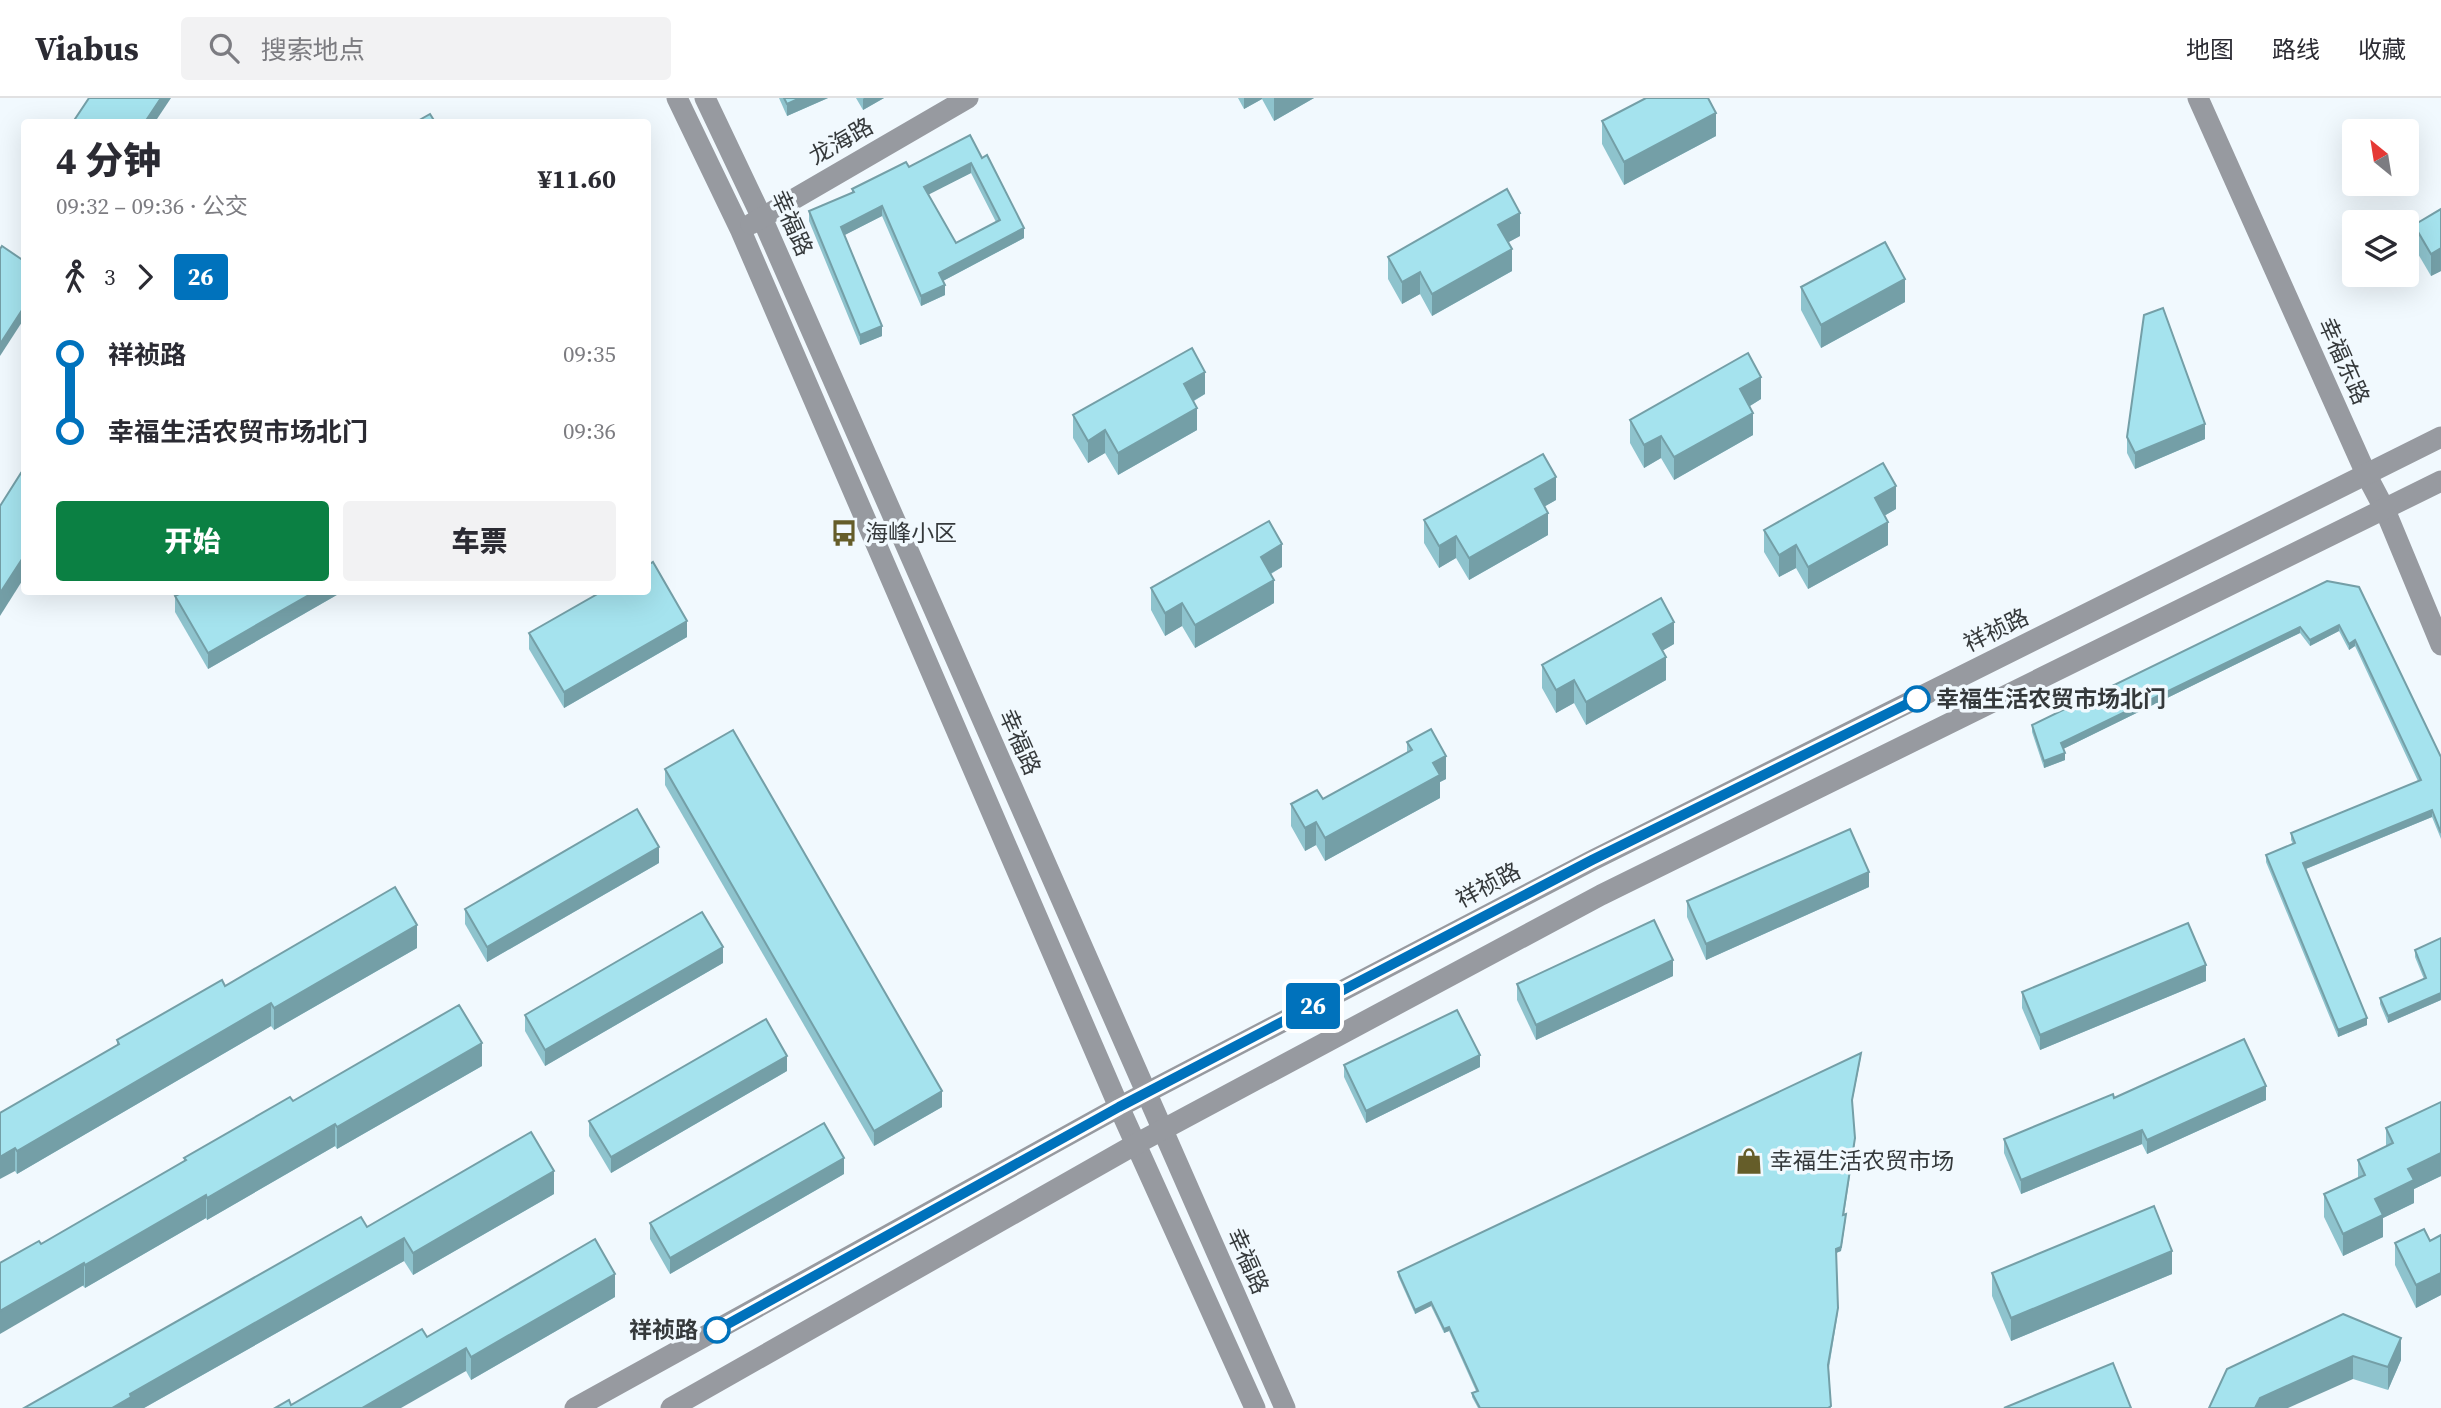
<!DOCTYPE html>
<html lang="zh">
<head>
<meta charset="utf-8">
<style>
  :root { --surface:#fff; --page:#f2f2f3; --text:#2b2b33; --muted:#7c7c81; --line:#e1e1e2; --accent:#0b8043 }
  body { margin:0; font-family:"Source Serif 4","Noto Sans SC",serif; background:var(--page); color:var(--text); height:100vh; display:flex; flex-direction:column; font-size:26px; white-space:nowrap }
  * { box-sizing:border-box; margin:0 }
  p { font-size:23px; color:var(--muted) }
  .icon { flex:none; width:38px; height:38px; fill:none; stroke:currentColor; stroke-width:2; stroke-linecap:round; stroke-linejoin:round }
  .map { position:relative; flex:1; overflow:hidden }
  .details { position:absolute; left:21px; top:21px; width:630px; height:476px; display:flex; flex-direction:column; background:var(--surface); border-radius:7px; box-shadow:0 7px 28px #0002 }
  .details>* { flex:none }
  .badge { padding:0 14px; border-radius:5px; font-size:24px; line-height:46px }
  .needle { width:46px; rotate:330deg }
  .controls { position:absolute; left:2342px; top:21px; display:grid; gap:14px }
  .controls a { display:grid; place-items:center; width:77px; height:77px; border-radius:7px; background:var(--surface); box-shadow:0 7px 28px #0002; font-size:35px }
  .map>.badge { position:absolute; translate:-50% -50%; box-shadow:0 0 0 4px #fff }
  .legs { display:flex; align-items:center; gap:10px; height:77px; padding:0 35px; font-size:23px }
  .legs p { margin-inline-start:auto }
  .summary { display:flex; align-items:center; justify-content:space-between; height:119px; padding:0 35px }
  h1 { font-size:38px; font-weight:800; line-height:52px }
  .primary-button { display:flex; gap:14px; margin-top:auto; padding:14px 35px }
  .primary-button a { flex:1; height:80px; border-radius:7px; background:var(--accent); color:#fff; font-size:28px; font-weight:800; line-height:80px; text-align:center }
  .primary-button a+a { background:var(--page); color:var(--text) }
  ul { padding:0 35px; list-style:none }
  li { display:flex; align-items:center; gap:24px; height:77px; font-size:26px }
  li i { display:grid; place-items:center; width:10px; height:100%; margin:0 9px; background:currentColor }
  li i::after { content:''; width:18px; height:18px; margin:-9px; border:5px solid; border-radius:50%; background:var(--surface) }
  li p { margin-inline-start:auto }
  li:first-child i { background:linear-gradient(#0000 50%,currentColor 0) }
  li:last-child i { background:linear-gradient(currentColor 50%,#0000 0) }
  header { display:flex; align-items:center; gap:42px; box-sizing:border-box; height:98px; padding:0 35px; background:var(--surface); border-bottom:2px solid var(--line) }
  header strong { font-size:33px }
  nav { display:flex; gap:38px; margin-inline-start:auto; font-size:24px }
  .search { width:490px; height:63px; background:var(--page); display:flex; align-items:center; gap:18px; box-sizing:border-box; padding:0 24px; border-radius:7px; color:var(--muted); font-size:26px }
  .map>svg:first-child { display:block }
</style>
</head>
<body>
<header>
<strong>Viabus</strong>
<div class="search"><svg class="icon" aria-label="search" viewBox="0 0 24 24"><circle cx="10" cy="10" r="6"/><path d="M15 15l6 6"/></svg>搜索地点</div>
<nav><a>地图</a><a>路线</a><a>收藏</a></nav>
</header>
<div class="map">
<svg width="2441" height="1310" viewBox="0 0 2441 1310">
  <rect width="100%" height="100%" fill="#f1f9fe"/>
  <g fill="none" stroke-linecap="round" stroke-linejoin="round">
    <g stroke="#979aa0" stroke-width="21">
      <polyline points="677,0 741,133 1119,1009 1255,1310"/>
      <polyline points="705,0 762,120 1285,1310"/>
      <polyline points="2198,0 2367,378 2385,412 2441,547"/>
      <polyline points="751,126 968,0"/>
      <polyline points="575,1310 1119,1009 1593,762 2441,339"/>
      <polyline points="671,1310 1136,1046 1601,797 2441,383"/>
    </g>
  </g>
  <g fill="#8ec3cd" fill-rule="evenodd">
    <polygon points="779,0 828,0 787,18"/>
    <polygon points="856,0 884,0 863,12"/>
    <polygon points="1238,0 1314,0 1274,23 1262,1 1244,11"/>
    <polygon points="1602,23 1716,38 1624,87 1602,46"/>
    <path d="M970,37L1024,140L943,183L945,197L921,208L882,118L844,137L882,238L860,247L809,123V113L852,95V91L909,69ZM971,75L996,124L956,145L928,96Z"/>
    <polygon points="2441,111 2441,173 2431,178 2414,149 2414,127"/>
    <polygon points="1520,138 1508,144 1512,173 1432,218 1420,196 1402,206 1388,181 1388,159"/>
    <polygon points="1801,189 1905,204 1821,250 1801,212"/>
    <polygon points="1205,296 1194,303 1197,332 1118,377 1105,355 1088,365 1073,340 1073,317"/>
    <polygon points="1761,301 1750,308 1753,337 1674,382 1661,360 1644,370 1630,345 1630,322"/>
    <polygon points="2127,339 2205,341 2135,371 2127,355"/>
    <polygon points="1556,402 1545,408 1548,437 1469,482 1456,460 1439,470 1424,445 1424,422"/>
    <polygon points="1896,411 1884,418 1888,447 1808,491 1796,470 1779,479 1764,454 1764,432"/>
    <polygon points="1282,469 1271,476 1274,505 1195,550 1182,528 1165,538 1151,512 1151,490"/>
    <polygon points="2327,483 2441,659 2441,741 2432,719 2306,771 2367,927 2338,939 2266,764 2266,757 2293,746 2291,742 2291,735 2418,683 2355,548 2349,552 2339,533 2310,548 2300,535 2063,651 2065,662 2044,670 2032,634 2032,627"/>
    <polygon points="183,494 342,494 208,571 175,514 175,498"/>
    <polygon points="529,535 687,539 564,610 529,551"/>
    <polygon points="1674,546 1662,553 1666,582 1586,627 1574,605 1556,615 1542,590 1542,567"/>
    <polygon points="1407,644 1446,681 1440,684 1440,700 1325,763 1316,747 1305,753 1291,728 1291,706 1323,701 1407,655"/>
    <polygon points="665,671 942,1009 874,1048 665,687"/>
    <polygon points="659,765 487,864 465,826 465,811"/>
    <polygon points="1869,789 1706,862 1687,819 1687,803"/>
    <polygon points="417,850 274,932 271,928 17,1076 15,1073 0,1015 117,947 117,942 225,888"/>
    <polygon points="2415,852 2441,902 2388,925 2380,906 2380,900 2424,881 2415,859"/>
    <polygon points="723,865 545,968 525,933 525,917"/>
    <polygon points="1673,878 1536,942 1517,902 1517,886"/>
    <polygon points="2206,883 2040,952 2022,910 2022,894"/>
    <polygon points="1861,959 1852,1005 1855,1044 1844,1117 1846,1120 1841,1153 1836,1155 1838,1214 1829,1270 1831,1310 1478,1310 1472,1299 1472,1295 1476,1293 1449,1233 1444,1235 1431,1208 1415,1216 1398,1178 1398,1174"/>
    <polygon points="1344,967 1480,969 1366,1025 1344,979"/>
    <polygon points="482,968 337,1051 335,1048 207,1122 206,1120 85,1190 41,1146 184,1063 184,1060 293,1003"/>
    <polygon points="787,973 611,1075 589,1038 589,1023"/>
    <polygon points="2114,1000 2266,1002 2147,1056 2142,1046 2021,1096 2004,1055 2004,1041"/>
    <polygon points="2441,1004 2441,1078 2414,1091 2414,1105 2383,1120 2383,1139 2343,1158 2324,1119 2324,1096 2358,1080 2358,1062 2386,1049 2386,1030"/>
    <polygon points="844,1076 670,1176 650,1141 650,1125"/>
    <polygon points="554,1096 413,1177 404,1163 144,1310 24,1310 367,1129"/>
    <polygon points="2441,1137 2441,1197 2416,1210 2395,1167 2395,1145 2430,1143"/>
    <polygon points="1992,1175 2172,1176 2011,1243 1992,1198"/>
    <polygon points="615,1199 471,1282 466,1273 291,1307 427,1239"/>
    <polygon points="2343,1216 2401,1262 2388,1292 2353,1281"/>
  </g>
  <g fill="#749fa7">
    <polygon points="161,0 171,0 155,24 145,24"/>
    <polygon points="800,0 828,0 787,18 787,6"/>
    <polygon points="864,0 884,0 863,12 863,1"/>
    <polygon points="1244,0 1262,0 1262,1 1244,11"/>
    <polygon points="1274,0 1314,0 1274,23"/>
    <polygon points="1716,15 1716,38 1624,87 1624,64"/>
    <polygon points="971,65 971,75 924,99 924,89"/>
    <polygon points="882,108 882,118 841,139 841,129"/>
    <polygon points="1520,115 1520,138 1498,150 1498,127"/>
    <polygon points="1024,130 1024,140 939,185 939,175"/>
    <polygon points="2441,150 2441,173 2431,178 2431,156"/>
    <polygon points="1512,151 1512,173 1432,218 1432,196"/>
    <polygon points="1420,174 1420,196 1402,206 1402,184"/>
    <polygon points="1905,181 1905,204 1821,250 1821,227"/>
    <polygon points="945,187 945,197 921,208 921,198"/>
    <polygon points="24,209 24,221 0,258 0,246"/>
    <polygon points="882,228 882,238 860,247 860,237"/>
    <polygon points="1205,274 1205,296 1184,308 1184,286"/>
    <polygon points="1761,279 1761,301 1740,314 1740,291"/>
    <polygon points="1197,310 1197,332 1118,377 1118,355"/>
    <polygon points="1753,315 1753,337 1674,382 1674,359"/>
    <polygon points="2205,326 2205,341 2135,371 2135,355"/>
    <polygon points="1105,332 1105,355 1088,365 1088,343"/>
    <polygon points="1661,338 1661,360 1644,370 1644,347"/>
    <polygon points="1556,379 1556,402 1535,414 1535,391"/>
    <polygon points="1896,388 1896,411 1875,423 1875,400"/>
    <polygon points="1548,415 1548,437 1469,482 1469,460"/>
    <polygon points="1888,424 1888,447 1808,491 1808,469"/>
    <polygon points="1456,438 1456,460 1439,470 1439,448"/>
    <polygon points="1282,446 1282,469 1261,481 1261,459"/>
    <polygon points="1796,447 1796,470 1779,479 1779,457"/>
    <polygon points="24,458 24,480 0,518 0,495"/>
    <polygon points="1274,482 1274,505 1195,550 1195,527"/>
    <polygon points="314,494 342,494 208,571 208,555"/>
    <polygon points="1182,505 1182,528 1165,538 1165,515"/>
    <polygon points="687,523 687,539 564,610 564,594"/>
    <polygon points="1674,524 1674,546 1653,558 1653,536"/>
    <polygon points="2339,527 2339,533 2310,548 2310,542"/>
    <polygon points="2300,529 2300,535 2061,652 2061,645"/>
    <polygon points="2355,542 2355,548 2349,552 2349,546"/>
    <polygon points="1666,559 1666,582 1586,627 1586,604"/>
    <polygon points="1574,582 1574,605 1556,615 1556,592"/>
    <polygon points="2065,655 2065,662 2044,670 2044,663"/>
    <polygon points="1446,658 1446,681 1440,684 1440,700 1325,763 1325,740 1433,665"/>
    <polygon points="2432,712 2432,719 2303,772 2303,765"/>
    <polygon points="1316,724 1316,747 1305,753 1305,730"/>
    <polygon points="659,749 659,765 487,864 487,849"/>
    <polygon points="1869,774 1869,789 1706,862 1706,846"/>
    <polygon points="417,827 417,850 274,932 274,910"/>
    <polygon points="723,849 723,865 545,968 545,952"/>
    <polygon points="1673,862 1673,878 1536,942 1536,927"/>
    <polygon points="2206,867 2206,883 2040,952 2040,937"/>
    <polygon points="2441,895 2441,902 2388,925 2388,918"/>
    <polygon points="271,905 271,928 17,1076 17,1053"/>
    <polygon points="2367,920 2367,927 2338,939 2338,932"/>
    <polygon points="482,945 482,968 337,1051 337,1029"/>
    <polygon points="1480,957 1480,969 1366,1025 1366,1013"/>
    <polygon points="787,958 787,973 611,1075 611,1059"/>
    <polygon points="2266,988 2266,1002 2147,1056 2147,1042"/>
    <polygon points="942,993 942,1009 874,1048 874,1033"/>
    <polygon points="335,1026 335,1048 207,1122 207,1100"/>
    <polygon points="2142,1032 2142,1046 2021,1096 2021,1082"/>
    <polygon points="15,1050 15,1073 0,1081 0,1059"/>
    <polygon points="2441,1055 2441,1078 2414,1091 2414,1105 2383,1120 2383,1139 2343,1158 2343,1136 2375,1101 2408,1071"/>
    <polygon points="844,1060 844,1076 670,1176 670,1160"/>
    <polygon points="554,1073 554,1096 413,1177 413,1155"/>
    <polygon points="206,1097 206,1120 85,1190 85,1167"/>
    <polygon points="1846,1116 1841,1153 1836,1155 1836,1151"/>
    <polygon points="404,1140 404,1163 144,1310 112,1310 130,1296"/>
    <polygon points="2172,1153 2172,1176 2011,1243 2011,1220"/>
    <polygon points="84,1165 84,1187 0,1236 0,1213"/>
    <polygon points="2441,1175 2441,1197 2416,1210 2416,1187"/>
    <polygon points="615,1176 615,1199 471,1282 471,1259"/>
    <polygon points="1431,1204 1431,1208 1415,1216 1415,1212"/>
    <polygon points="1449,1229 1449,1233 1444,1235 1444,1231"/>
    <polygon points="2401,1240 2401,1262 2388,1292 2388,1269"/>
    <polygon points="466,1250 466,1273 401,1310 362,1310"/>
    <polygon points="2353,1258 2353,1281 2288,1310 2255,1310 2260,1300"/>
  </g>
  <g fill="#a5e3ee" stroke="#749fa7" stroke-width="2" fill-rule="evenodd">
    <polygon points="89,0 161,0 145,24 73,24"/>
    <polygon points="784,0 800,0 787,6"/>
    <polygon points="1646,0 1708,0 1716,15 1624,64 1602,23"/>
    <polygon points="430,16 435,24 416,24"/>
    <path d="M970,37L982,60L987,57L1024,130L939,175L945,187L921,198L882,108L841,129L882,228L860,237L809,113L854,94L852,91L906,64L909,69ZM971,65L1000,122L956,145L924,89Z"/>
    <polygon points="1507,91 1520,115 1498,127 1512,151 1432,196 1420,174 1402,184 1388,159"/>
    <polygon points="2441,111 2441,150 2431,156 2414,127"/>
    <polygon points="1885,144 1905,181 1821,227 1801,189"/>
    <polygon points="2,148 24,163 24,209 0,246 0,151"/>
    <polygon points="2163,210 2205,326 2135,355 2127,339 2144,217"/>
    <polygon points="1192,250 1205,274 1184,286 1197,310 1118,355 1105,332 1088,343 1073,317"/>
    <polygon points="1748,255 1761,279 1740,291 1753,315 1674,359 1661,338 1644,347 1630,322"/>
    <polygon points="1543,356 1556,379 1535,391 1548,415 1469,460 1456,438 1439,448 1424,422"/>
    <polygon points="1883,365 1896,388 1875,400 1888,424 1808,469 1796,447 1779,457 1764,432"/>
    <polygon points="21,375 24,377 24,458 0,495 0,408"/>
    <polygon points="1269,423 1282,446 1261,459 1274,482 1195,527 1182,505 1165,515 1151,490"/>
    <polygon points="653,464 687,523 564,594 529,535 601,494 648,494 648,467"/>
    <polygon points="2327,483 2359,489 2441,659 2441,735 2432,712 2303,765 2367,920 2338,932 2266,757 2295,745 2291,735 2421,682 2355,542 2349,546 2339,527 2310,542 2300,529 2061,645 2065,655 2044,663 2032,627"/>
    <polygon points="183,494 314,494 208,555 175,498"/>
    <polygon points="1661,500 1674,524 1653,536 1666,559 1586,604 1574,582 1556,592 1542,567"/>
    <polygon points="1431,631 1446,658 1433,665 1440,677 1325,740 1316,724 1305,730 1291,706 1317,692 1323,701 1412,652 1407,644"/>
    <polygon points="733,632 942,993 874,1033 665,671"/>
    <polygon points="637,711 659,749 487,849 465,811"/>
    <polygon points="1850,731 1869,774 1706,846 1687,803"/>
    <polygon points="395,789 417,827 274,910 271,905 17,1053 15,1050 0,1059 0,1015 119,946 117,942 222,882 225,888"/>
    <polygon points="702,814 723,849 545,952 525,917"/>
    <polygon points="1654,822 1673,862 1536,927 1517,886"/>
    <polygon points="2188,825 2206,867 2040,937 2022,894"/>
    <polygon points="2441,840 2441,895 2388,918 2380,900 2426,880 2415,852"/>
    <polygon points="459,907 482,945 337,1029 335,1026 207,1100 206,1097 85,1167 84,1165 0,1213 0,1165 39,1143 41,1146 186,1062 184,1060 290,999 293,1003"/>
    <polygon points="1457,912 1480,957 1366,1013 1344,967"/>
    <polygon points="766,921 787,958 611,1059 589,1023"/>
    <polygon points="2244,941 2266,988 2147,1042 2142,1032 2021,1082 2004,1041 2113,996 2114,1000"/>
    <polygon points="1861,955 1852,1002 1855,1040 1843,1117 1846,1116 1841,1149 1836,1151 1838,1210 1828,1267 1831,1308 1828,1310 1480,1310 1472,1295 1478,1293 1449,1229 1444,1231 1431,1204 1415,1212 1398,1174"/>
    <polygon points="2441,1004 2441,1055 2408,1071 2414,1082 2375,1101 2383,1117 2343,1136 2324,1096 2365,1077 2358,1062 2393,1045 2386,1030"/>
    <polygon points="824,1025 844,1060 670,1160 650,1125"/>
    <polygon points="531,1034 554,1073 413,1155 404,1140 130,1296 131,1299 112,1310 24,1310 361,1119 367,1129"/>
    <polygon points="2154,1108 2172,1153 2011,1220 1992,1175"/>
    <polygon points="2424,1131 2430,1143 2441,1137 2441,1175 2416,1187 2395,1145"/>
    <polygon points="595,1141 615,1176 471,1259 466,1250 362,1310 275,1310 289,1302 291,1307 422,1231 427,1239"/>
    <polygon points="2343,1216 2401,1240 2388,1269 2353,1258 2260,1300 2255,1310 2209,1310 2227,1271"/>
    <polygon points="2113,1265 2131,1310 2004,1310"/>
  </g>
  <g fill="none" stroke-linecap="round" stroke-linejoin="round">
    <defs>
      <polyline id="line-1" points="717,1232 1119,1009 1592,762 1917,601"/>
    </defs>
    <use href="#line-1" stroke="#fff" stroke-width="16"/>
    <use href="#line-1" stroke="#0072bc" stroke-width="10"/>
  </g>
  <defs>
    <symbol id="bus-bare" viewBox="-9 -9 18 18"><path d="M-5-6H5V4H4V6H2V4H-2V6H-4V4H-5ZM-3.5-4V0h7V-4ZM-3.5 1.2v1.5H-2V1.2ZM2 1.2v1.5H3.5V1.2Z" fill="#655d29" stroke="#f1f9fe" stroke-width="2.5" paint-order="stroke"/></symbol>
    <symbol id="shop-bare" viewBox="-9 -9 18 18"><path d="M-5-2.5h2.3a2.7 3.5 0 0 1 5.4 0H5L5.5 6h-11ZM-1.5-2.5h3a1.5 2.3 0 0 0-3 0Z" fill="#655d29" stroke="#f1f9fe" stroke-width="2.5" paint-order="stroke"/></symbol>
  </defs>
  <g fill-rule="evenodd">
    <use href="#bus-bare" x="825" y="416" width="38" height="38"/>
    <use href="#shop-bare" x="1730" y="1044" width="38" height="38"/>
  </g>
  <g fill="#fff" stroke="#0072bc" stroke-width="3.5">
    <circle cx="1917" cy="601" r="12"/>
    <circle cx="717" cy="1232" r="12"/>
  </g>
  <g text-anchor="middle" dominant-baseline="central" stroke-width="7" stroke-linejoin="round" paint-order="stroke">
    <g font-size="23" fill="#35393b" stroke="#f1f9fe">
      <text transform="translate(841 43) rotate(-30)">龙海路</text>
      <text transform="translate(792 125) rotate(66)">幸福路</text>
      <text transform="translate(2344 263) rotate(66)">幸福东路</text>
      <text transform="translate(1996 532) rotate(-26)">祥祯路</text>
      <text transform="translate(1020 644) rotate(66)">幸福路</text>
      <text transform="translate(1488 787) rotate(-28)">祥祯路</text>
      <text transform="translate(1248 1163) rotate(66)">幸福路</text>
    </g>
    <g font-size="23" fill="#35393b" stroke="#f1f9fe" text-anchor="start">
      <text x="865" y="435">海峰小区</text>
      <text x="1770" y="1063">幸福生活农贸市场</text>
    </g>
    <g font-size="23" font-weight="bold" fill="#35393b" stroke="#f1f9fe" text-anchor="start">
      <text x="1936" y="601">幸福生活农贸市场北门</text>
      <text x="698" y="1232" text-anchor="end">祥祯路</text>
    </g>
  </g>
</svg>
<div class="controls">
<a><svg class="needle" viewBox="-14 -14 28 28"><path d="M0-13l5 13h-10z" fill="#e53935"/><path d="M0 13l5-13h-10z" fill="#7c7c81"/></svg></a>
<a><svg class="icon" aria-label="layers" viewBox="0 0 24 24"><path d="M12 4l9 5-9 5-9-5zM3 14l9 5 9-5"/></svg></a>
</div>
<b class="badge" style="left:1313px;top:908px;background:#0072bc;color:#fff">26</b>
<section class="details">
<div class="summary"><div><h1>4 分钟</h1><p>09:32 – 09:36 · 公交</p></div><b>¥11.60</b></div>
<div class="legs"><svg class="icon" aria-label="walk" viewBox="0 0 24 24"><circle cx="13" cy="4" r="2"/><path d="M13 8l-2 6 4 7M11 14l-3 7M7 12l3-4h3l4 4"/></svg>3<svg class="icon" aria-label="forward" viewBox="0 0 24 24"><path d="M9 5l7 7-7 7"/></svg><b class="badge" style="background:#0072bc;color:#fff">26</b></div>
<ul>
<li><i style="color:#0072bc"></i><b>祥祯路</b><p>09:35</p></li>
<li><i style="color:#0072bc"></i><b>幸福生活农贸市场北门</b><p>09:36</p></li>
</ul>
<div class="primary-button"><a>开始</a><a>车票</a></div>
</section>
</div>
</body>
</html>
